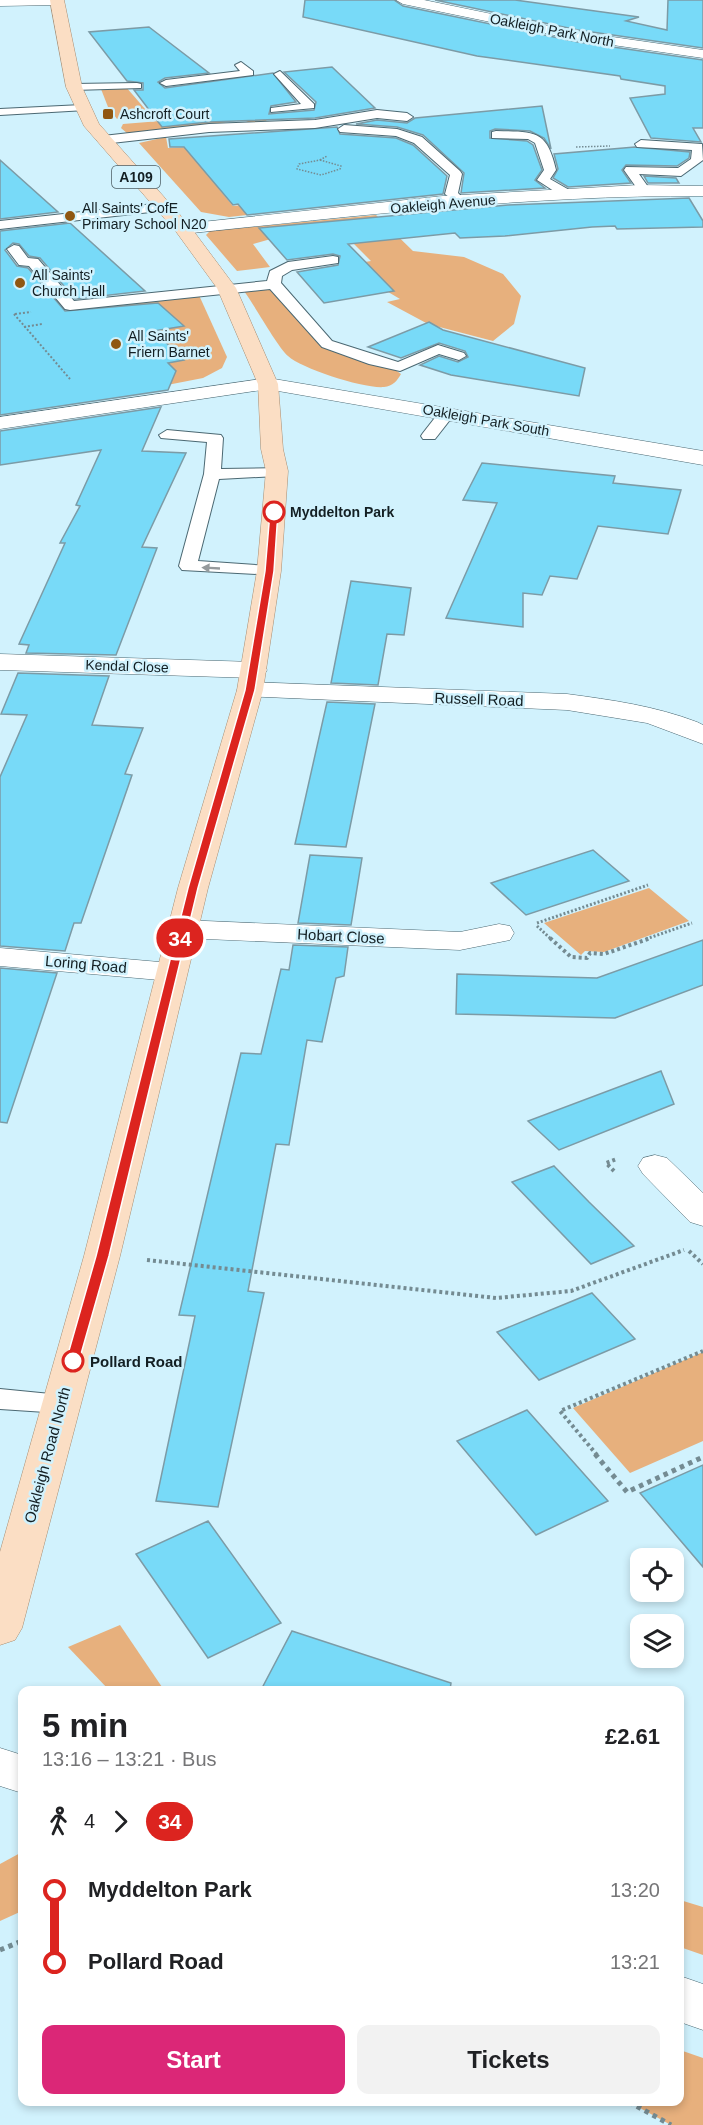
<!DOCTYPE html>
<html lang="en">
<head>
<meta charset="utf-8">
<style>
  :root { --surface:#fff; --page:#f2f2f2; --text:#202124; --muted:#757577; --accent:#db2777 }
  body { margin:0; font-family:Arial,sans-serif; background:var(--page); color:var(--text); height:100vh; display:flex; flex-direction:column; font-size:22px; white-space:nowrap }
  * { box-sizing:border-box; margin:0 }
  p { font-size:20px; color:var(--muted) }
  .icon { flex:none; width:33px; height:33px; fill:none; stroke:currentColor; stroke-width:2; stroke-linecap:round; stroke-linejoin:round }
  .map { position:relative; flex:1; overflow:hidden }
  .details { position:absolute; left:18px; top:1686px; width:666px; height:420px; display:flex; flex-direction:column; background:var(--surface); border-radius:12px; box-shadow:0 3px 9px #0003 }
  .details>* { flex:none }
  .badge { padding:0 12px; border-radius:20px; font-size:21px; line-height:39px }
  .fabs { position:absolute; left:630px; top:1548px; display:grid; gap:12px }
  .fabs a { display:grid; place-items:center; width:54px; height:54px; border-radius:12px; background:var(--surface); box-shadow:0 3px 9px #0003; font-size:30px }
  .map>.badge { position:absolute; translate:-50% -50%; box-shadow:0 0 0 3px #fff }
  .legs { display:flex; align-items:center; gap:9px; height:66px; padding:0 24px; font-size:20px }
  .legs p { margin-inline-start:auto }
  .head { display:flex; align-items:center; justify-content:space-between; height:102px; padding:0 24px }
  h1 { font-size:33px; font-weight:600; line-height:45px }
  .cta { display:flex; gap:12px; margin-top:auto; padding:12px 24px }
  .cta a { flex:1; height:69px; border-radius:12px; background:var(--accent); color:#fff; font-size:24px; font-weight:600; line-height:69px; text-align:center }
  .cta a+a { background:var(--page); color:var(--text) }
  ul { padding:0 24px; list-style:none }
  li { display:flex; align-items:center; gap:21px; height:72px; font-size:22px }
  li i { display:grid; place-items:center; width:9px; height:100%; margin:0 8px; background:currentColor }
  li i::after { content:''; width:15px; height:15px; margin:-8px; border:4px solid; border-radius:50%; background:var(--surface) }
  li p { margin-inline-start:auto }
  li:first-child i { background:linear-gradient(#0000 50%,currentColor 0) }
  li:last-child i { background:linear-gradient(currentColor 50%,#0000 0) }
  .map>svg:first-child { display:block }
</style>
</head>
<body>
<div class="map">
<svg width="703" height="2125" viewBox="0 0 703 2125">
  <rect width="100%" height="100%" fill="#d1f2fd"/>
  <g fill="#e7b07d">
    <polygon points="126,87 152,117 117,119 108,107 101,89"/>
    <polygon points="258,113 269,123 252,124 244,120 128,134 121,128 123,124"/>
    <polygon points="166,137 168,148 325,143 332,178 219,189 233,206 347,193 375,201 229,217 201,212 139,143"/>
    <polygon points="376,215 413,251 464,257 503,274 521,296 514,324 493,341 428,324 387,302 400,299 368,280 365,262 371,261 340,230 292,233 253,244 270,267 237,271 206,235 210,231"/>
    <path d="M272,286L323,345L394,369L401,374C397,381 393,386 384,387C365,389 302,369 288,356C277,346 255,306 244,291Z"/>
    <polygon points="198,293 227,357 222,368 203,378 162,386 0,322"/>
    <polygon points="649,888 689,921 604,952 585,951 581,955 544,923"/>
    <polygon points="703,1352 703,1441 630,1473 573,1408"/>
    <polygon points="120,1625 164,1690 109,1690 68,1647"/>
    <polygon points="22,1852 22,1911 0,1921 0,1864"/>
    <polygon points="680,1900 703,1907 703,1955 680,1947"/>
    <polygon points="680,2050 703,2058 703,2125 671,2125 629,2102 680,2102"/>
  </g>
  <g fill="#78daf8" stroke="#7c9ba6" stroke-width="1.5">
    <polygon points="305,0 394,0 403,6 578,42 703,60 703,128 693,128 701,142 651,138 630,98 665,94 665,86 621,79 620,76 477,56 303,17"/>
    <polygon points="435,0 515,0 639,17 626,21 667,30 668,0 703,0 703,48 578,30"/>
    <polygon points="149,27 209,73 165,78 158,82 165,88 273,73 296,102 271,106 269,114 314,110 316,102 284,72 332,67 375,108 315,118 209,122 162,127 134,90 143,90 143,83 127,81 89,32"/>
    <polygon points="542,106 551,149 544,138 530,131 495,129 490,131 490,138 527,141 533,145 542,170 535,180 545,188 461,193 464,173 423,135 397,127 356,124 377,120 407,123 415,118"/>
    <polygon points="337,127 340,134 396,138 413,145 447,176 443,194 247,215 238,204 233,205 184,147 170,147 169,139"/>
    <polygon points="635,147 690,152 689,158 677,166 626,165 622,170 631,183 568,187 553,178 558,169 554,154"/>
    <polygon points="0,160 58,212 0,219"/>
    <polygon points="644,176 676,178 679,183 648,183"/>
    <polygon points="689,198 703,221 703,227 617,229 615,226 592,227 505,236 460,238 455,233 348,244 394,291 324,303 297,272 338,265 340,256 333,254 287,260 259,228 508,205"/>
    <polygon points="70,223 145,291 75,299 40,258 29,256 19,244 13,243 5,250 17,266 28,268 65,311 158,303 184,326 154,331 184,360 168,363 176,371 168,390 0,415 0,231"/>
    <polygon points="429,322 443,330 585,368 579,396 451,375 420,365 439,356 458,362 468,357 465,351 439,343 401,358 368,347"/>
    <polygon points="161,407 142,451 186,453 142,547 157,548 116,655 26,653 29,645 19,644 65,543 60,543 80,506 76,505 101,450 0,465 0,431"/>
    <polygon points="482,463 615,476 613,483 681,490 668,534 598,526 577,579 550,576 542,595 523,593 523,627 446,618 497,503 463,500"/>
    <polygon points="351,581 411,588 404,635 387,634 378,685 331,683"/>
    <polygon points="18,673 109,676 92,725 143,728 125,774 132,775 81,923 74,923 65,951 0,946 0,777 27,715 1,714"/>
    <polygon points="327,702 375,704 346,847 295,844"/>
    <polygon points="593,850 629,881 526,915 491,883"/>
    <polygon points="310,855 362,858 351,925 298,923"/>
    <polygon points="703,940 703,985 615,1018 456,1014 457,974 597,978"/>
    <polygon points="293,945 348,947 344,976 336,978 322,1042 307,1040 289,1145 276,1144 248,1291 264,1293 218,1507 156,1501 195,1316 179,1315 241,1053 261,1054 281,969 289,970"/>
    <polygon points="0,968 57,973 7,1123 0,1122"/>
    <polygon points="661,1071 674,1104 559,1150 528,1121"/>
    <polygon points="554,1166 589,1202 634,1246 591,1264 512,1182"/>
    <polygon points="592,1293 635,1339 539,1380 497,1332"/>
    <polygon points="527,1410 608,1501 536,1535 457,1441"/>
    <polygon points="703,1465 703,1567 640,1493"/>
    <polygon points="208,1521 281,1623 208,1658 136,1554"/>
    <polygon points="292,1631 451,1683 450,1690 261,1690"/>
  </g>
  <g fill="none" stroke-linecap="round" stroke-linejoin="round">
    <defs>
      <g id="lane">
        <polygon points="241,62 253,71 253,75 166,86 160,83 166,80 240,71 235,65"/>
        <polygon points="280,71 314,104 314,108 271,112 271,108 301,104 274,74"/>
        <polygon points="137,83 141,84 141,88 74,90 68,87 74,84"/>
        <polygon points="82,105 88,108 86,110 0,115 0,109"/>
        <polygon points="377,110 407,113 413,117 407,121 377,118 315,128 209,132 103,144 97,140 103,136 209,124 315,120"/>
        <polygon points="344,125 397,129 422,137 460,171 462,174 458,193 466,201 460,205 445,194 450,175 414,143 396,136 340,132 338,129"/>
        <path d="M496,131C534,132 547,129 556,170L550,179L571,191V197H563L537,180L544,170L535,143L528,139L492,138V132Z"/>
        <polygon points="641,140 702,144 703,160 681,176 639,174 651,191 649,194 641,194 624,170 626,167 678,168 691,159 692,150 637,147 635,144"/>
        <polygon points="163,203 169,207 168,210 0,229 0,221"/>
        <polygon points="14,245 19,246 28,258 38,259 74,301 267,281 270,271 288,262 333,256 338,257 338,263 292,270 282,276 281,283 332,341 398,362 438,345 464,353 466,356 459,360 439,354 400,371 369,364 322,347 270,289 70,310 65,309 29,266 19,265 7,249"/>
        <polygon points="447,408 453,410 455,413 453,416 435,439 423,439 421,436 423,433 441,410"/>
        <polygon points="167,430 221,435 223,438 221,469 283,468 285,471 277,476 219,479 198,561 269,566 278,571 275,575 182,570 179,566 204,474 207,442 161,438 159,435"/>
        <polygon points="0,1389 71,1396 75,1403 71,1410 61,1413 0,1409"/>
      </g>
      <g id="street">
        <polygon points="0,0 63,0 64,1 57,5 0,6"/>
        <path d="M639,185L703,186V196C529,195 356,216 183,234L174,229L183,224L443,196Z"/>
        <polygon points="268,378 275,380 278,384 275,388 0,429 0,417"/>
        <polygon points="0,654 254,662 263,664 267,670 263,676 254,678 0,670"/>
        <path d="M250,682L567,694C612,700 655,706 697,722L703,725V744L647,723L567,710L241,696L237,690L241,684Z"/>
        <polygon points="183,920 460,932 499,924 510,926 514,933 510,940 460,950 183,938 172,935 168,929 172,923"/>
        <polygon points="0,948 171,963 182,965 187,972 182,979 171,981 0,966"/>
        <polygon points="655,1155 667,1158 703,1193 703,1226 690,1222 643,1174 638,1166 643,1158"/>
      </g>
      <g id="secondary">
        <polygon points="396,0 424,0 578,32 703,50 703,58 578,40 403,4"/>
        <polygon points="268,378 703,451 703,465 261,388 258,384 261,380"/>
        <polygon points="0,1748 22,1755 22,1793 0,1786"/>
        <polygon points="680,1976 703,1984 703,2030 680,2022"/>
      </g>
      <polygon id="primary" points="50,0 64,0 82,87 99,124 189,225 236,288 278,384 283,449 288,471 281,571 263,690 208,888 120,1256 22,1628 15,1640 0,1645 0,1552 84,1256 178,888 237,690 257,571 266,471 261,449 258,384 217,288 177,233 84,126 66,87"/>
    </defs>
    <use href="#lane" stroke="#4b6872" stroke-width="2"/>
    <use href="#street" stroke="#4b6872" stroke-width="1"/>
    <use href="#secondary" stroke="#4b6872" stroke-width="1"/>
    <use href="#primary" stroke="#a88d72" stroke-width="1"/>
    <g stroke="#748b92" stroke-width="1.5" stroke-dasharray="1.5 1.5" stroke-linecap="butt">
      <polyline points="576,147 610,146"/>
      <polygon points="320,160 341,166 340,169 321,175 297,169 299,164"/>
      <polyline points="320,160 327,156"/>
    </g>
    <g stroke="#748b92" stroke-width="2" stroke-dasharray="2 2" stroke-linecap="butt">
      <polyline points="14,314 70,379"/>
      <polyline points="15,314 31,312"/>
      <polyline points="24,327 42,324"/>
    </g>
    <g stroke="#748b92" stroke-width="3" stroke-dasharray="2 2" stroke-linecap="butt">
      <polyline points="537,923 648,885"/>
      <polyline points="537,926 551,939"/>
      <polyline points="646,939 692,923"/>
    </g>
    <g stroke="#748b92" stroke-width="4" stroke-dasharray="3 3" stroke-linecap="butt">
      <polyline points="550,938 571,957 587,958 590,953 604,954 651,938"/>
      <polyline points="614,1171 606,1163 617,1159"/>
      <polyline points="689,1251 703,1264"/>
      <polyline points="147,1260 496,1298 571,1291 684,1250"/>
      <polyline points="597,1455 560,1411 703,1351"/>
    </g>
    <g stroke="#748b92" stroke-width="5" stroke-dasharray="4.5 4.5" stroke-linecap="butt">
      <polyline points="595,1454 627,1492 703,1457"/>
      <polyline points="0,1950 22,1941"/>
      <polyline points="629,2102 671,2125"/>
    </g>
    <use href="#lane" fill="#fff" fill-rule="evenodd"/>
    <use href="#street" fill="#fff" fill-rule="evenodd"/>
    <use href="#secondary" fill="#fff" fill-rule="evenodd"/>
    <use href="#primary" fill="#fbdec4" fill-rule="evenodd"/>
  </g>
  <defs><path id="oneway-solid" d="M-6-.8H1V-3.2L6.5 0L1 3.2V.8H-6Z" transform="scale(1.5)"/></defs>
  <use fill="#959a9c" href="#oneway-solid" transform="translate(211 568) rotate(-177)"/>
  <polygon fill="#dc241f" stroke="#fff" stroke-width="1.5" points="274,510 278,512 274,571 255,690 198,888 109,1256 79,1361 73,1366 66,1361 96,1256 188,888 245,690 265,571 270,512"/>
  <g fill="#905712" stroke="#d1f2fd" stroke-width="2">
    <rect x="102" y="108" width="12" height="12" rx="3"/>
    <circle cx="70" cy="216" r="6"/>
    <circle cx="20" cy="283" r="6"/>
    <circle cx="116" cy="344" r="6"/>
  </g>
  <g fill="#fff" stroke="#dc241f" stroke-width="3">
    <circle cx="274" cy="512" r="10"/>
    <circle cx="73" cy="1361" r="10"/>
  </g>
  <g text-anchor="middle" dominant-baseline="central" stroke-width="5" stroke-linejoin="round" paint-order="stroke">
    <g font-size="14" fill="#131f23" stroke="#d1f2fd">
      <text transform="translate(552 30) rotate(11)">Oakleigh Park North</text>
      <text transform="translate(443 204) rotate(-5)">Oakleigh Avenue</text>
      <text transform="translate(486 420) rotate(10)">Oakleigh Park South</text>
      <text transform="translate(127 666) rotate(2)">Kendal Close</text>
    </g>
    <g font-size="14" fill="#131f23" stroke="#d1f2fd" text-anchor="start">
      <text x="120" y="114">Ashcroft Court</text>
      <text x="82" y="208">All Saints' CofE<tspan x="82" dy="16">Primary School N20</tspan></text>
      <text x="32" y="275">All Saints'<tspan x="32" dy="16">Church Hall</tspan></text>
      <text x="128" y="336">All Saints'<tspan x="128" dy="16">Friern Barnet</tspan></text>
    </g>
    <rect fill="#d1f2fd" stroke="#4c5e64" stroke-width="1.5" x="112" y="166" width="48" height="22" rx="4.5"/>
    <g font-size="14" font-weight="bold" fill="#131f23">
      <text x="136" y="177">A109</text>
    </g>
    <g font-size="14" font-weight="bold" fill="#131f23" stroke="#d1f2fd" text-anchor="start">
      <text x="290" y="512">Myddelton Park</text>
    </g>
    <g font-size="15" fill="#131f23" stroke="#d1f2fd">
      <text transform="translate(479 699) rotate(2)">Russell Road</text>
      <text transform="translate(341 936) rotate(3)">Hobart Close</text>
      <text transform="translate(86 964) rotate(5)">Loring Road</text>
      <text transform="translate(47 1455) rotate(-75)">Oakleigh Road North</text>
    </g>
    <g font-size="15" font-weight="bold" fill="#131f23" stroke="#d1f2fd" text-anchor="start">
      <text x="90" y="1361">Pollard Road</text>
    </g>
  </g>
</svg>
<div class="fabs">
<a><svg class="icon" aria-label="locate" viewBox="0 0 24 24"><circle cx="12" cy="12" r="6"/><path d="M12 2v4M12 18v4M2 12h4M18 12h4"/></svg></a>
<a><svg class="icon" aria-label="layers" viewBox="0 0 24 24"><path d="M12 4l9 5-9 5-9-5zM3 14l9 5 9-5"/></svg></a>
</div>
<b class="badge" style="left:180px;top:938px;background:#dc241f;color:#fff">34</b>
<section class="details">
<div class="head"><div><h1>5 min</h1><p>13:16 – 13:21 · Bus</p></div><b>£2.61</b></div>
<div class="legs"><svg class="icon" aria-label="walk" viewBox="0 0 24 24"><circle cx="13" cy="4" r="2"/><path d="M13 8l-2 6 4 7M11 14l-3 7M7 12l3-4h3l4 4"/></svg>4<svg class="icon" aria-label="forward" viewBox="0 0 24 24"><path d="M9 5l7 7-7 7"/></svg><b class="badge" style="background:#dc241f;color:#fff">34</b></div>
<ul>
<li><i style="color:#dc241f"></i><b>Myddelton Park</b><p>13:20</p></li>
<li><i style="color:#dc241f"></i><b>Pollard Road</b><p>13:21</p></li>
</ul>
<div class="cta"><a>Start</a><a>Tickets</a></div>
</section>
</div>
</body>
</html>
